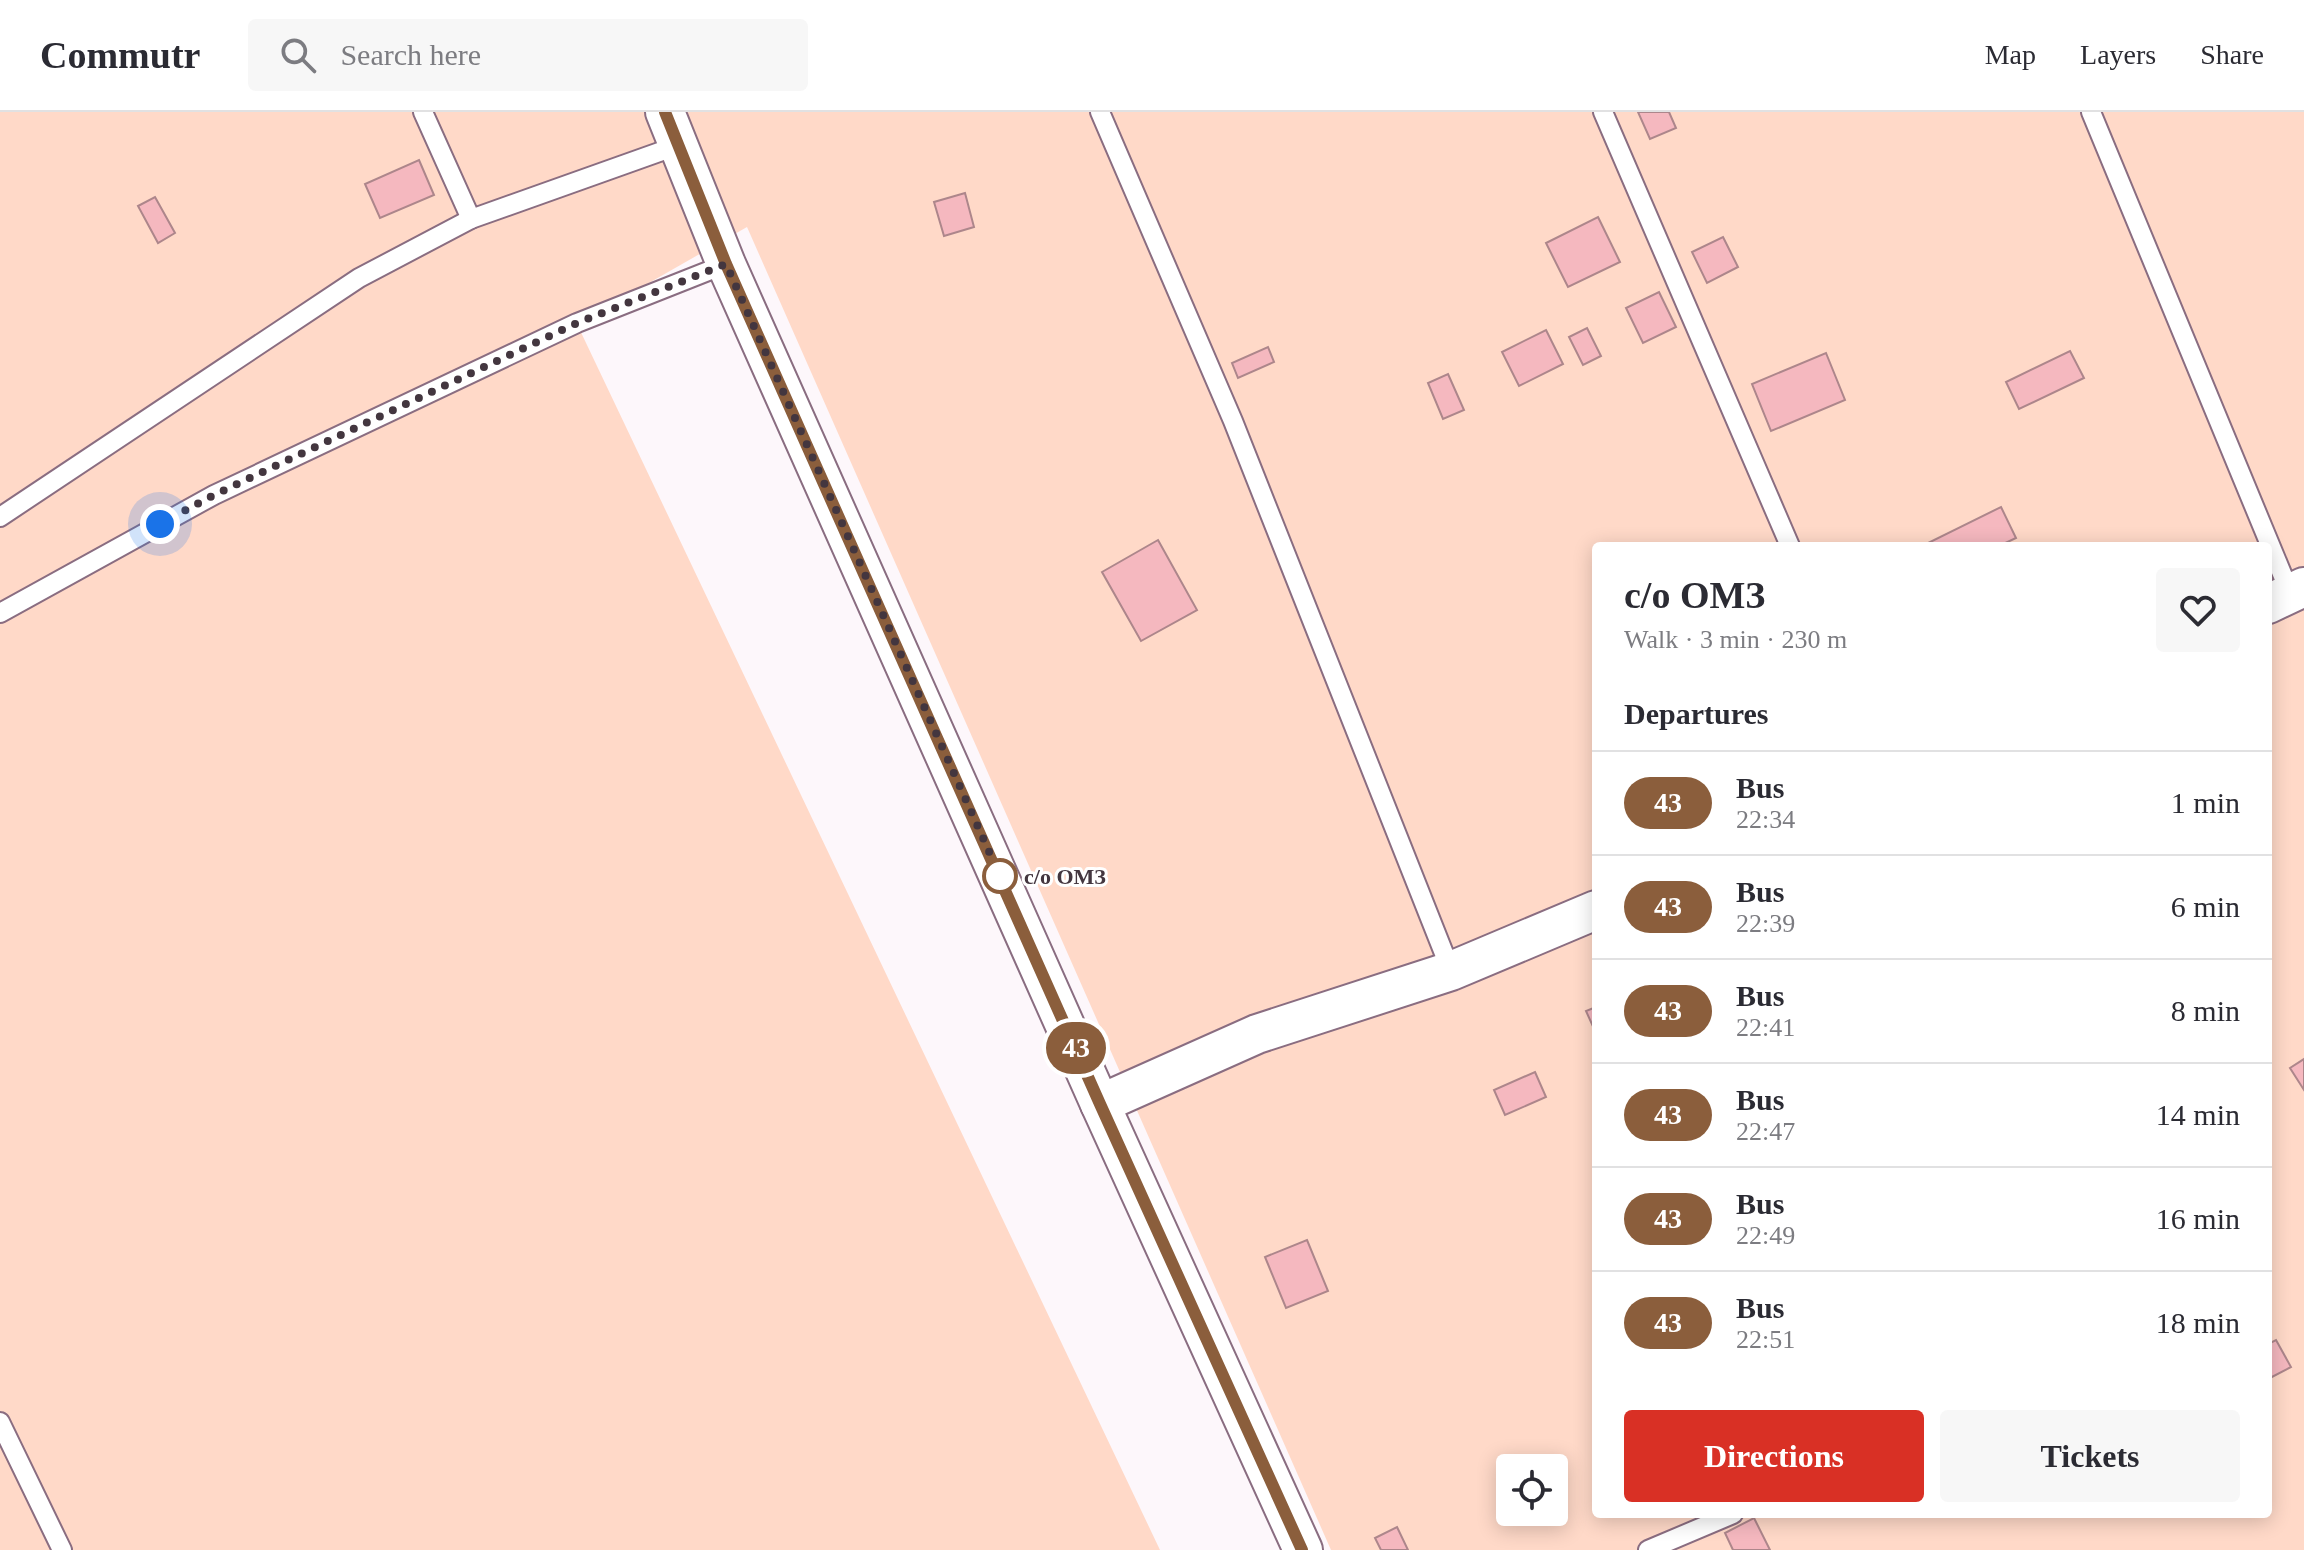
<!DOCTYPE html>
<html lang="en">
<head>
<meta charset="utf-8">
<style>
  :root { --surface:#fff; --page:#f7f7f7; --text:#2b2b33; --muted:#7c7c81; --line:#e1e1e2; --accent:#d93025 }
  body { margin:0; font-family:"Times New Roman",serif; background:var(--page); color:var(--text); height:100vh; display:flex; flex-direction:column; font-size:30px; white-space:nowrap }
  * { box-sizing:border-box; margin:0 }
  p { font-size:26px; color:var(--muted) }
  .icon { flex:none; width:44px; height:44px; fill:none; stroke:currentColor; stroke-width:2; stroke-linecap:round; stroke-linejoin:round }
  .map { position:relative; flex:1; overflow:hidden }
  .sheet { position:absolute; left:1592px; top:430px; width:680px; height:976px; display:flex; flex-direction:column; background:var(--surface); border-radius:8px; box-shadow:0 4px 20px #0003 }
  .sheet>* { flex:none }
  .badge { padding:0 16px; border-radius:26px; font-size:28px; line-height:52px }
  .buttons { position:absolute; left:1496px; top:1342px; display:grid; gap:16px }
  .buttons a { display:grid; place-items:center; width:72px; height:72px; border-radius:8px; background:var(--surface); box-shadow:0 4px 20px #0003; font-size:40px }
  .you { position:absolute; width:40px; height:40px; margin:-20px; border:6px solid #fff; border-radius:50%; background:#1a73e8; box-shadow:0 0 0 12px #1a73e833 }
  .map>.badge { position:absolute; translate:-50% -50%; box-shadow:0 0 0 4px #fff }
  h2 { padding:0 32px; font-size:30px; line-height:72px }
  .round { display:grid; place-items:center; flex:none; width:84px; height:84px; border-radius:8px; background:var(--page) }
  .overview { display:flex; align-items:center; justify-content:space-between; height:136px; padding:0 32px }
  h1 { font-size:38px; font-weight:800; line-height:60px }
  .button { display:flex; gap:16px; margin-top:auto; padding:16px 32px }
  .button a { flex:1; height:92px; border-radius:8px; background:var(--accent); color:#fff; font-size:32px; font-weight:800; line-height:92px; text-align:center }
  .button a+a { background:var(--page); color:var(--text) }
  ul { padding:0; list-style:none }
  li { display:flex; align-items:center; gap:24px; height:104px; padding:0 32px; border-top:2px solid var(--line) }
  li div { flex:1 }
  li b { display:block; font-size:30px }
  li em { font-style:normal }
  li .badge { min-width:88px; font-weight:700; text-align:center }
  header { display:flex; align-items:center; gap:48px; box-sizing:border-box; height:112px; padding:0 40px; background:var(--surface); border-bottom:2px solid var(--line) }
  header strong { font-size:38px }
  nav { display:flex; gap:44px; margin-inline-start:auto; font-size:28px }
  .search { width:560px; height:72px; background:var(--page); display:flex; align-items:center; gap:20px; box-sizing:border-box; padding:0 28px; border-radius:8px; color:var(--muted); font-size:30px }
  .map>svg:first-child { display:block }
</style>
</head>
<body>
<header>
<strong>Commutr</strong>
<div class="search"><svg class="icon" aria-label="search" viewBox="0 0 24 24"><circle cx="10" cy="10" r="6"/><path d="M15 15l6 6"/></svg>Search here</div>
<nav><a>Map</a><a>Layers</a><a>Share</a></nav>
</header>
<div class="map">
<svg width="2304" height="1438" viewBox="0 0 2304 1438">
  <rect width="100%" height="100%" fill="#fdf7fb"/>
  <path fill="#ffd9c8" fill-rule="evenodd" d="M0,0H2304V1438H1331L747,115L577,212L1160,1438H0ZM1596,434H2268V1402H1596ZM1510,1356H1554V1400H1510Z"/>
  <g fill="#f5b8bf" stroke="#ad868b" stroke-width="2">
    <polygon points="1638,0 1669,0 1676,16 1650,27"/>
    <polygon points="419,48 434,83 380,106 365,72"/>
    <polygon points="965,81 974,115 944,124 934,90"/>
    <polygon points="155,85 175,121 158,131 138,94"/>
    <polygon points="1598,105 1620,150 1568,175 1546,131"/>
    <polygon points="1723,125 1738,155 1707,171 1692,140"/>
    <polygon points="1659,180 1676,215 1643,231 1626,196"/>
    <polygon points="1587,216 1601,244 1583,253 1569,225"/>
    <polygon points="1546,218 1563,252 1519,274 1502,240"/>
    <polygon points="1268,235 1274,250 1238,266 1232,251"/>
    <polygon points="2070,239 2084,266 2019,297 2006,270"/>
    <polygon points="1826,241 1845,288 1771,319 1752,272"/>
    <polygon points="1448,262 1464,298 1443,307 1428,271"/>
    <polygon points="2001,395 2016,426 1999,434 1929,434 1928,431"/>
    <polygon points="1158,428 1197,498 1141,529 1102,460"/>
    <polygon points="1596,895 1596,921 1586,899"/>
    <polygon points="2304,947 2304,978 2290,956"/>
    <polygon points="1535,960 1546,985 1505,1003 1494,978"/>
    <polygon points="1307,1128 1328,1179 1286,1196 1265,1145"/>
    <polygon points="2276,1228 2291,1255 2268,1267 2268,1232"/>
    <polygon points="1754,1406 1770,1438 1733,1438 1725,1421"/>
    <polygon points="1397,1415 1408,1438 1381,1438 1375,1426"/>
  </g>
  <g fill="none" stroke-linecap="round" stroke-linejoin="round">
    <defs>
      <g id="lane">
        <polyline points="423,0 471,107 679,33"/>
        <polyline points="1100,0 1233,309 1451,859"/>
        <polyline points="1603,0 1790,434"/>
        <polyline points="2091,0 2290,481"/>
        <polyline points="0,405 359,166 471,107"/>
        <polyline points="0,501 214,383 577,211 726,152"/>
        <polyline points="0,1310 62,1438"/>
        <polyline points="1648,1438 1733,1402"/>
      </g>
      <g id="street">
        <polyline points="665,0 726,152 1100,992 1303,1438"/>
        <polyline points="2268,492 2304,475"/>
        <polyline points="1100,992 1257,922 1451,859 1596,798"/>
      </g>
    </defs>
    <use href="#lane" stroke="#8a6d81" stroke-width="22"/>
    <use href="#street" stroke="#8a6d81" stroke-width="42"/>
    <use href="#lane" stroke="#fff" stroke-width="18"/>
    <use href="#street" stroke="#fff" stroke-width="38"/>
  </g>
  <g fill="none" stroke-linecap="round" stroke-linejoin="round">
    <defs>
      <polyline id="line" points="665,0 726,152 1100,992 1302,1438"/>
    </defs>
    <use href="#line" stroke="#fff" stroke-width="18"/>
    <use href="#line" stroke="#8b5e3c" stroke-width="12"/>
    <polyline stroke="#43363f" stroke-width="8" stroke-dasharray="0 14.4" points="160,412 214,383 577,211 726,152 1000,764"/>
  </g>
  <circle fill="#fff" stroke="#8b5e3c" stroke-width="4" cx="1000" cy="764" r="16"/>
  <g text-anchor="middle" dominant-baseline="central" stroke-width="6" stroke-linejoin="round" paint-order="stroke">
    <g font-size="22" font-weight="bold" fill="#43363f" stroke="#fff" text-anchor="start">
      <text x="1024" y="764">с/о ОМЗ</text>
    </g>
  </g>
</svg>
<div class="buttons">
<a><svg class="icon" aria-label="locate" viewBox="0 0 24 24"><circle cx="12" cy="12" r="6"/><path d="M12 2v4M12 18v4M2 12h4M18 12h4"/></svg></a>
</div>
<div class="you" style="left:160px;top:412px"></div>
<b class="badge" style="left:1076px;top:936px;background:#8b5e3c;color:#fff">43</b>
<section class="sheet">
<div class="overview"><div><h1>с/о ОМЗ</h1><p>Walk · 3 min · 230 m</p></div><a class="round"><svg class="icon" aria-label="heart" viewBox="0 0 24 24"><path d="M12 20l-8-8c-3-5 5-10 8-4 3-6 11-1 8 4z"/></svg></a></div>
<h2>Departures</h2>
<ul>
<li><span class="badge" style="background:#8b5e3c;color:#fff">43</span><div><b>Bus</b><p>22:34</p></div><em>1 min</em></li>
<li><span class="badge" style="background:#8b5e3c;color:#fff">43</span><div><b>Bus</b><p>22:39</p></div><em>6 min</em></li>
<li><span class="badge" style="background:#8b5e3c;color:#fff">43</span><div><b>Bus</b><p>22:41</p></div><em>8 min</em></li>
<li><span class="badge" style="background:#8b5e3c;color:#fff">43</span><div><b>Bus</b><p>22:47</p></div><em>14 min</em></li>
<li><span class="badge" style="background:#8b5e3c;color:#fff">43</span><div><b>Bus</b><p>22:49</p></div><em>16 min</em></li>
<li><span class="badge" style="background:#8b5e3c;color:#fff">43</span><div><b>Bus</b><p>22:51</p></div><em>18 min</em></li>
</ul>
<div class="button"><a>Directions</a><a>Tickets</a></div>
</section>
</div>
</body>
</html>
